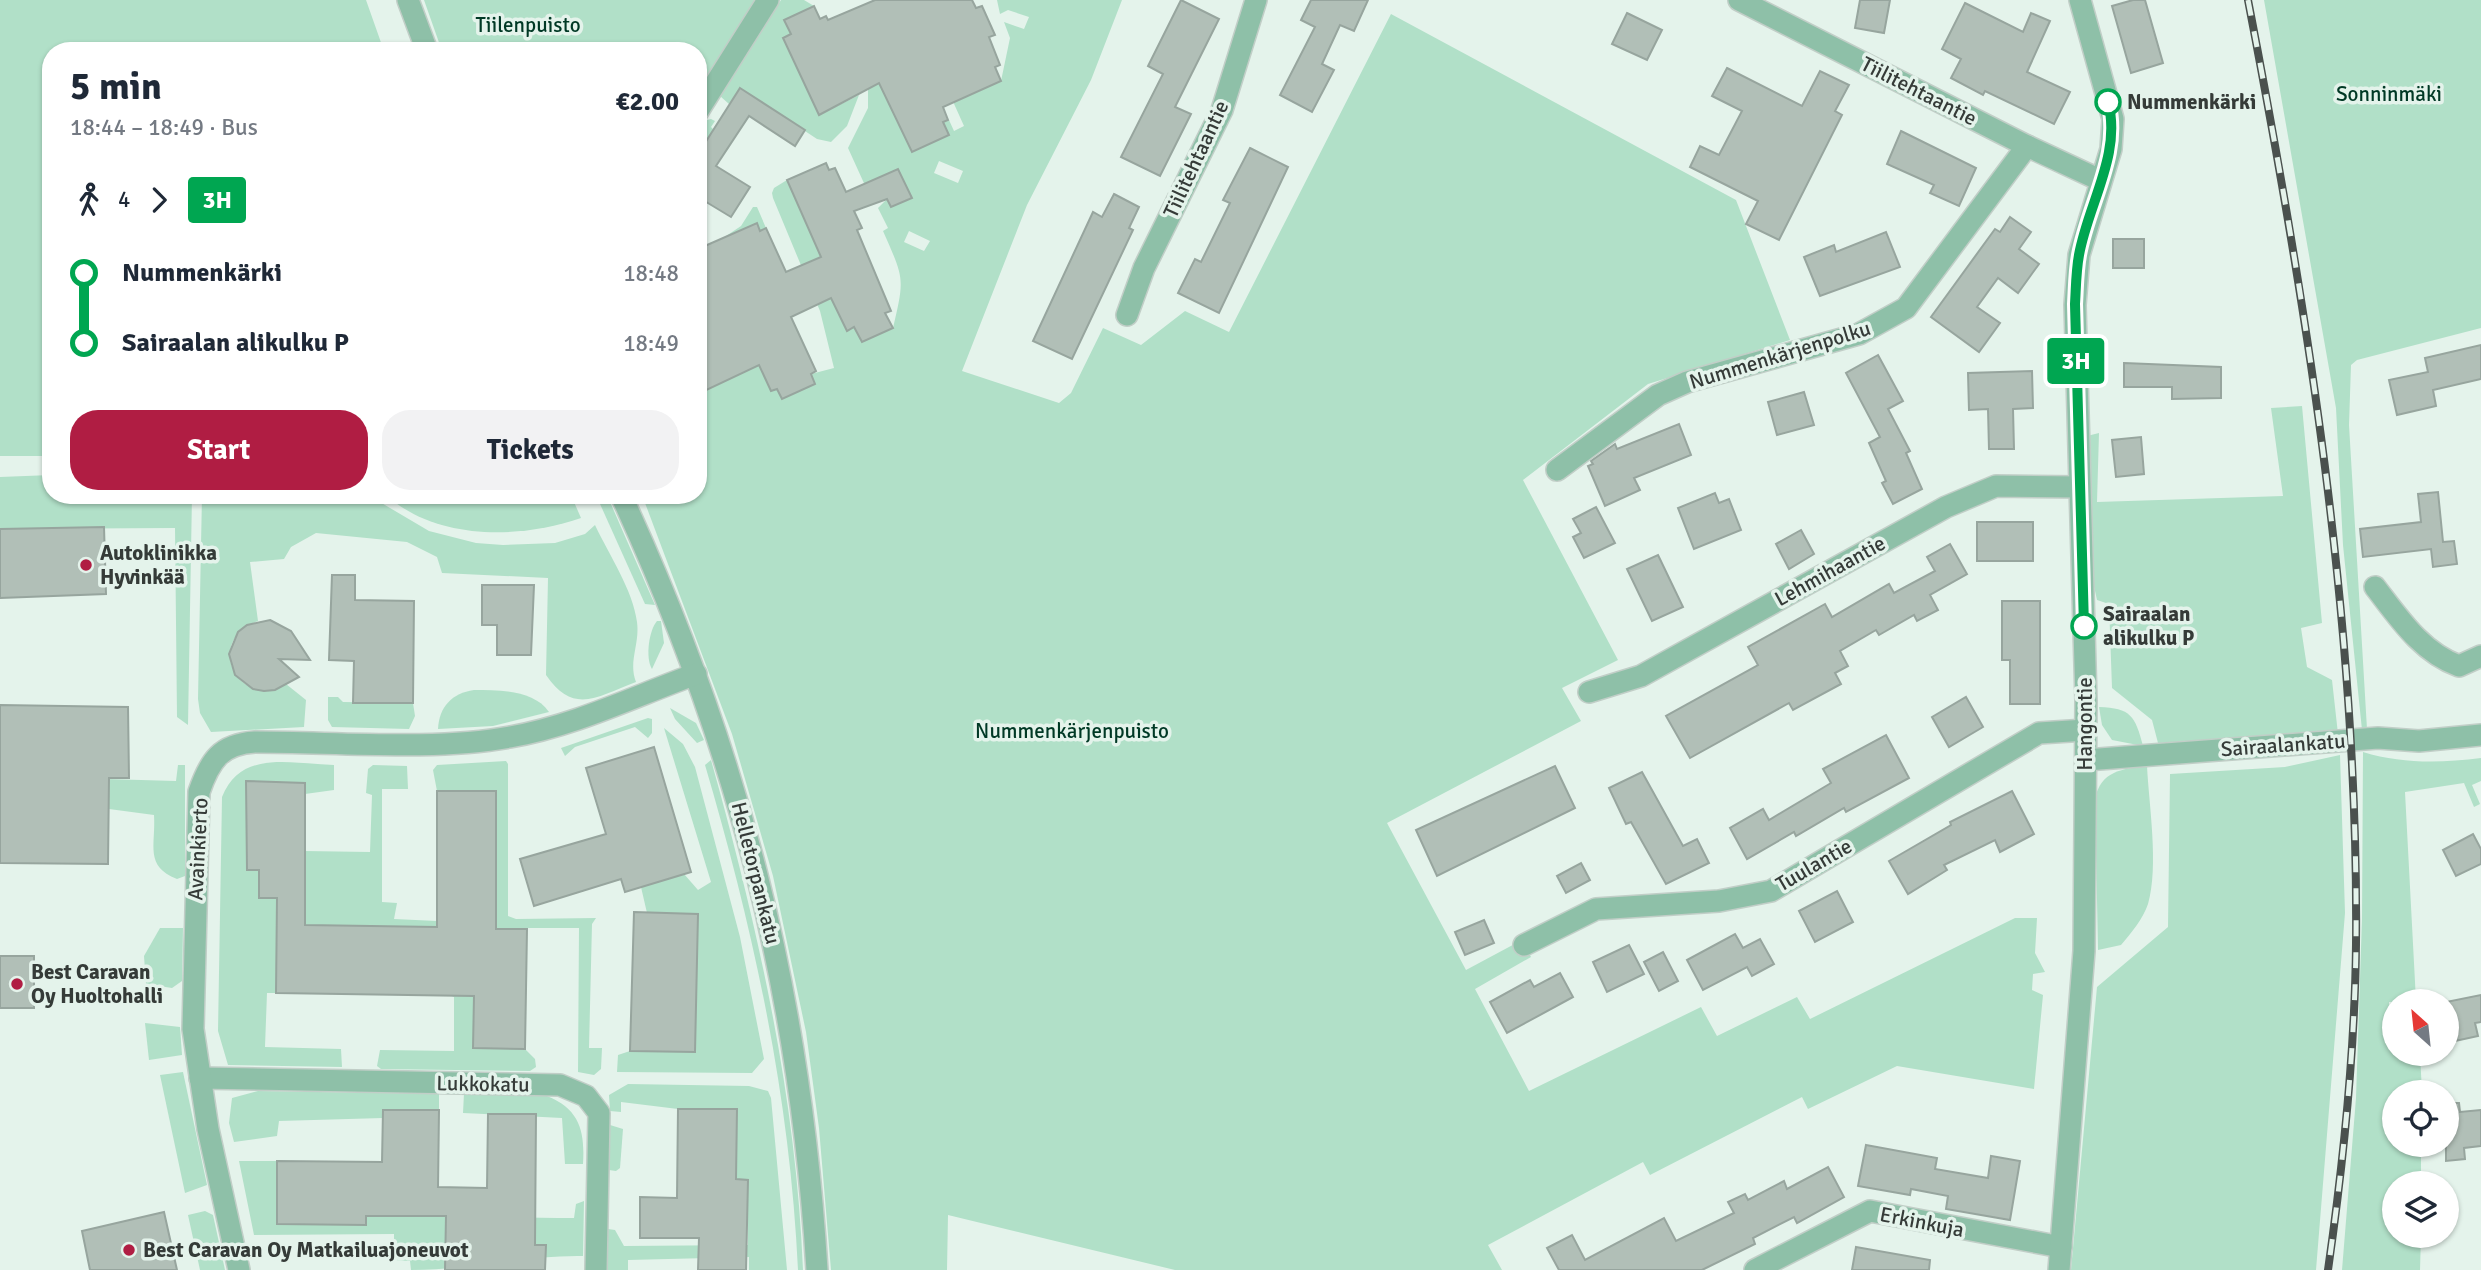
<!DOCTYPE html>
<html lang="en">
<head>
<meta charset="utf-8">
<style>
  :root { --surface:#fff; --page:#f2f2f3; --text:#1f2937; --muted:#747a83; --accent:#b01d43 }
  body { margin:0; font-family:Signika,sans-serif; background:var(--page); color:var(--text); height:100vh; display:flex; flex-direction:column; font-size:26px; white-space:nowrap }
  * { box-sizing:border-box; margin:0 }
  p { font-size:23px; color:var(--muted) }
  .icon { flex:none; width:38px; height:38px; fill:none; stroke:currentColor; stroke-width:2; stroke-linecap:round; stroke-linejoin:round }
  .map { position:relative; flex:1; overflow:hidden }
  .sheet { position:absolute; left:42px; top:42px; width:665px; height:462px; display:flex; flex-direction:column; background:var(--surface); border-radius:28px; box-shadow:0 2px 5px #0004 }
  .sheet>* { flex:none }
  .badge { padding:0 14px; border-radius:5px; font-size:24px; line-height:46px }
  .needle { width:46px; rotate:333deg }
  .controls { position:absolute; left:2382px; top:989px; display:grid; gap:14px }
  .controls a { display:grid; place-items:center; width:77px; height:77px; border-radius:50%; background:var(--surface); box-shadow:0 2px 5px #0004; font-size:35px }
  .map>.badge { position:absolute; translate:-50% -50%; box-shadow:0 0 0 4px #fff }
  .legs { display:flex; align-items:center; gap:10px; height:77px; padding:0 28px; font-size:23px }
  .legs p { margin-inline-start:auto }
  .summary { display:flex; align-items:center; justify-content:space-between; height:119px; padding:0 28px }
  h1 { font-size:38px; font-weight:700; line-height:52px }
  .cta { display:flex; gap:14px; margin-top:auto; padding:14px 28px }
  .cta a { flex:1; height:80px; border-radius:28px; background:var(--accent); color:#fff; font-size:28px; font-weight:700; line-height:80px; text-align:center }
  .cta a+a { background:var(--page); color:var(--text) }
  ul { padding:0 28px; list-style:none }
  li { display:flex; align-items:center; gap:24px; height:70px; font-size:26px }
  li i { display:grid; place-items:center; width:10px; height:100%; margin:0 9px; background:currentColor }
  li i::after { content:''; width:18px; height:18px; margin:-9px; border:5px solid; border-radius:50%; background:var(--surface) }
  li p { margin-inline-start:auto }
  li:first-child i { background:linear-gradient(#0000 50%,currentColor 0) }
  li:last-child i { background:linear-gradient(currentColor 50%,#0000 0) }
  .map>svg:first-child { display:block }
</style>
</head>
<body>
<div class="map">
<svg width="2481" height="1270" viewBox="0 0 2481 1270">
  <rect width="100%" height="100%" fill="#e4f3eb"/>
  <g fill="#b1e0c8" fill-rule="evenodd">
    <polygon points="0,0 366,0 384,51 51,51 51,456 0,456"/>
    <polygon points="424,0 756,0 698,91 698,51 442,51"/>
    <polygon points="781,0 804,0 814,6 784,20 791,34 783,39 791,55 799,52 796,66 812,99 819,95 827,111 859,95 847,126 831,142 817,139 740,88 729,104 720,96"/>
    <path d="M997,0H1122L1091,80L1027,205L962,371L1059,403L1071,393L1103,328L1141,345L1185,311L1229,332L1391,14L1736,200L1790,340L1648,384L1523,480L1618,660L1562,688L1581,721L1387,823L1466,970L1522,940L1531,957L1475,989L1529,1091L1701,1007L1717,1036L1797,997L1810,1019L2015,918H2037L2035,953L2045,972L2033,974L2032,990L2043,995L2034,1089L1897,1066L1808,1109L1802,1097L1650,1175L1643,1162L1488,1245L1502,1270H1175L948,1215L947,1270H831L819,1128L806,1032L773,876L732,734L642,495H698V394L741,372L720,240L741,226L753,207H757L766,228L760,231L757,224L777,389L782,399L815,384L811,374L834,368L820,311L773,198L772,193L774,188L787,180L818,248L829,253L815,260L847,330L854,327L862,342L893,328C905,277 904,279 883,231L888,228L878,208L887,199L891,207L912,198L868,192L848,148L868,108V86L838,17L854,9L905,137L912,134L919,149L949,135L943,122L949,120L954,131L964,126L937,66L964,80L971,95L1001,81L1010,38L1004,22L1024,29L1029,17L1008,10L1000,14ZM939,161L963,171L958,183L934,173ZM909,231L930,241L924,251L904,242Z"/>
    <polygon points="2264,0 2481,0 2481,328 2357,360 2351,365 2349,425 2367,729 2362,730 2343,545 2336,408"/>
    <polygon points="711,119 715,121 711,127 714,130 698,154 698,129 703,121"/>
    <polygon points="2302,406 2322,623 2301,628 2307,667 2332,680 2338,734 2158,743 2152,720 2112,688 2109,604 2097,600 2092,577 2087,436 2099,433 2097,502 2283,496 2271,408"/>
    <polygon points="51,475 51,495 192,495 188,725 177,717 175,528 0,529 0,477"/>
    <path d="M202,495H368L429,531L476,543L503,545L555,543L585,534L595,525C609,555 633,590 637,622C640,644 628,662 636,682C598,696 574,716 546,675L548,578L442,573L437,557L407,542L316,533L291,547L284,559L250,562L258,621C204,640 236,710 286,684L306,700L304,727L211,732L200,713L198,699Z"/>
    <path d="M386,495H571L581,518C520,539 437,541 386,495Z"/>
    <polygon points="596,495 607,495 655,605 645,604"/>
    <path d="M657,621H661L664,643L652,669C645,658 649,630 657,621Z"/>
    <path d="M474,690C499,690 534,690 549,712L493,726L438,729C439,707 452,693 474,690Z"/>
    <polygon points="328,697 338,697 343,702 413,703 415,716 409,729 332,727 328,720"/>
    <path d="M2099,707C2131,708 2135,716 2143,746L2112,740L2102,725Z"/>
    <polygon points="670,708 696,723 704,740 697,743 675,719"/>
    <polygon points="648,718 652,719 652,733 648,738 635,727 575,747 565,756 561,748"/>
    <polygon points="664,728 683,744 695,767 740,937 764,1059 752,1073 617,1072 618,1055 630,1051 695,1052 698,914 647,913 641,887 684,874 698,890 711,882"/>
    <path d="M2363,752C2402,764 2441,763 2481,758V781L2472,785L2480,804L2474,807L2464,783L2405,792L2416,1001L2389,1002V1046H2394V1054H2420L2422,1092H2394V1144L2421,1145V1183H2394V1236H2421L2420,1270H2342L2356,1098L2362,919Z"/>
    <polygon points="2340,755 2345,913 2316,1270 2071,1270 2097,987 2168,927 2170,774 2285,767"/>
    <path d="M711,760C758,928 796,1095 803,1270H798C790,1097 754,931 705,765Z"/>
    <path d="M506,761L508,764V916L516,919L596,918L592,924L589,1048H602L601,1069L594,1075L578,1072L579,928H476L473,1048L525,1049L535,1059L536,1067L530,1071L381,1069L377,1066L380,1050L454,1051V997L277,925L276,993H267L265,1047L341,1049L342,1067L228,1065L218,1031L222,797C241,749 291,764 334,765V790L305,794V783L246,781L247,870H259L304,851L370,852L372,795L366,793L368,769L373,765L407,766L408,789H382V902L397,903L394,919L437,921L496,903V791H437L433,770L437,765Z"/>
    <path d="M178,765H185V876L177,879C144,866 156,845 154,815L109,809L0,808V776L176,781Z"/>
    <path d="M2147,766C2149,806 2159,866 2148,904C2143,919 2131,933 2121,945L2098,950L2095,799C2101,771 2121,769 2147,766Z"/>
    <polygon points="160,928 183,928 182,981 172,988 146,984 144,956"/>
    <polygon points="145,1023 180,1027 182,1055 149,1060"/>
    <polygon points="183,1072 207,1185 185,1193 160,1075"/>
    <polygon points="628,1084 749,1086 768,1091 771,1098 787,1270 749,1270 749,1257 628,1260 628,1270 608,1270 608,1229 615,1230 624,1246 748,1245 748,1180 736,1179 737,1109 678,1109 621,1102 621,1112 610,1111 609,1095"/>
    <polygon points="258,1091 439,1094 439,1110 383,1110 383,1118 279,1121 277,1136 234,1142 229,1123 232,1098"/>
    <path d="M464,1093L547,1096C580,1109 585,1132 583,1164H565L562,1118L463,1113Z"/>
    <polygon points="610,1125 623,1129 620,1168 616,1171 609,1170"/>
    <path d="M239,1161H277V1224L366,1225L367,1199L383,1216H438V1210C484,1217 528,1218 574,1218L576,1204L584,1201L583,1256C525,1255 469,1270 411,1270L410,1261L394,1260V1234L254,1235Z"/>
    <polygon points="205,1211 213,1215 225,1270 200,1270 188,1215"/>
  </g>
  <g fill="#b1bfb7" stroke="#97a59e" stroke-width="2">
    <polygon points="875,0 972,0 976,8 982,6 995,35 989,37 1000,65 995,67 1001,81 943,107 948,120 943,122 949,135 912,152 879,83 819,115 783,38 791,34 784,20 814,6 820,19 826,16 828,20"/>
    <polygon points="1181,0 1219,19 1175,107 1191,114 1160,176 1121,157 1163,74 1148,66"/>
    <polygon points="1311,0 1368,0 1354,31 1340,25 1322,64 1334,70 1312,112 1280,95 1315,27 1301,20"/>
    <polygon points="1860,0 1890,0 1884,33 1855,28"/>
    <polygon points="2133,0 2145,0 2163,63 2131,73 2112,6"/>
    <polygon points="1965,3 2023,32 2031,13 2050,21 2027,72 2070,92 2054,124 1985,91 1983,95 1951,78 1961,59 1942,49"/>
    <polygon points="1627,13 1662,30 1647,60 1612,44"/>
    <polygon points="1727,68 1802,106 1820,71 1849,85 1835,111 1842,115 1779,240 1746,224 1758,201 1690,167 1700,146 1719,155 1742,111 1712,96"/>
    <polygon points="740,88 805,130 795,146 749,116 716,166 750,187 731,217 698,197 698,154"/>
    <polygon points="1901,131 1976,168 1959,206 1930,193 1934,185 1887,164"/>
    <polygon points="1250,148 1288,167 1219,313 1178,293 1195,259 1201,262 1230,203 1223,200"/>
    <polygon points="826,163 829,170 835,168 846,192 898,169 912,198 891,207 887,199 854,211 862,228 857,230 891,311 885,313 893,328 862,342 854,327 847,331 831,298 791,317 816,371 811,374 815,384 782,399 777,389 771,391 759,365 698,394 698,249 757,223 760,231 766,228 786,272 821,257 787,180"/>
    <polygon points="1114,194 1139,207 1129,228 1133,230 1072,359 1033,341 1093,212 1102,217"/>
    <polygon points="2010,217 2031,232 2019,249 2039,264 2018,293 1998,278 1977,307 2000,323 1979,352 1931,317 1995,229 2000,232"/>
    <polygon points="1886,232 1900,267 1820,296 1804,257 1834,245 1836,252"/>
    <rect x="2113" y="239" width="31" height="29"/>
    <polygon points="2481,345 2481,379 2433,390 2436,406 2397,415 2389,380 2428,372 2425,358"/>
    <polygon points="1878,355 1903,401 1888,409 1910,451 1906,453 1922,489 1893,504 1882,483 1886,481 1869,443 1880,437 1846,373"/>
    <polygon points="2124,363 2221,367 2221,398 2172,399 2172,387 2124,387"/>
    <polygon points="2032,371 2033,408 2013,409 2014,449 1989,449 1988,409 1969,410 1968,373"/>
    <polygon points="1804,392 1814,425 1777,435 1768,402"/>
    <polygon points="1679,424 1691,455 1634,478 1640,490 1605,506 1588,466 1593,464 1591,461 1615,444 1617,449"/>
    <polygon points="2141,437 2144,474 2116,477 2112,440"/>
    <polygon points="2438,492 2443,542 2454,541 2457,564 2433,567 2431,549 2363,557 2360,529 2421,522 2418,494"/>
    <polygon points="1715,493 1719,503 1729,499 1741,530 1694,549 1678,508"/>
    <polygon points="1596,507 1615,543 1584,558 1573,537 1581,533 1573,519"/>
    <rect x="1977" y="522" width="56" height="39"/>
    <polygon points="104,527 106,594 0,598 0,529"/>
    <polygon points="1801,530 1814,554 1789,569 1776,544"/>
    <polygon points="1950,544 1967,574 1930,595 1938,610 1917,621 1914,615 1879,635 1876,630 1840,651 1848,666 1835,673 1841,684 1793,710 1789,703 1690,758 1666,716 1758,665 1748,647 1825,604 1832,617 1889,584 1894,593 1935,571 1927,557"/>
    <polygon points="1658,555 1683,607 1652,621 1627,569"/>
    <polygon points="332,575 355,575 355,600 414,601 413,703 353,703 354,661 329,660"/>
    <polygon points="482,585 534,585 531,655 497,655 497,625 482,625"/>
    <polygon points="2002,601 2040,601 2040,704 2010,704 2010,660 2002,660"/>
    <polygon points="270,620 291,631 310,660 279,659 299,677 275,690 264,691 253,689 235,675 229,654 238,632 247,625"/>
    <polygon points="1966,697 1983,727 1949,747 1932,717"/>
    <polygon points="0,705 128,707 129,778 109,778 108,864 0,863"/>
    <polygon points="1886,735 1909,778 1846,812 1844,808 1796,836 1794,832 1747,859 1730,828 1763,809 1769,820 1831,783 1823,769"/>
    <polygon points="654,747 691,872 625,892 621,879 534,906 520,859 606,834 586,768"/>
    <polygon points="1555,766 1575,808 1437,876 1416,830"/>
    <polygon points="1642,772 1683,846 1697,839 1709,863 1666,884 1631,822 1626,824 1609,788"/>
    <polygon points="246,781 305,783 305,925 437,927 437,791 496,791 496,929 527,929 525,1049 473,1048 474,996 276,993 277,898 259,898 259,870 247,870"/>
    <polygon points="2012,791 2034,834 2000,852 1995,840 1944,865 1947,870 1908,894 1889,861 1951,825 1950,822"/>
    <polygon points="2473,834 2481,849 2481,864 2456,876 2443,850"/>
    <polygon points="1581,863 1590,880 1566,893 1557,876"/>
    <polygon points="1837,891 1853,922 1815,942 1799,911"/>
    <polygon points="634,912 698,914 695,1052 630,1051"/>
    <polygon points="1484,920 1494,943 1465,955 1455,932"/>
    <polygon points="1735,934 1743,948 1760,939 1774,964 1752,976 1747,967 1703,990 1687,960"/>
    <polygon points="1629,945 1644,974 1607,992 1593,962"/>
    <polygon points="1663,952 1678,981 1659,991 1644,962"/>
    <rect x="0" y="956" width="34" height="52"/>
    <polygon points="1560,973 1573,997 1507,1033 1490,1002 1530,980 1534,987"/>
    <polygon points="2481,995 2481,1022 2475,1023 2478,1036 2446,1043 2446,1002"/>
    <polygon points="2446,1103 2459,1103 2460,1112 2481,1110 2481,1146 2464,1148 2465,1159 2446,1161"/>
    <polygon points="678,1109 737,1109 736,1179 748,1180 746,1270 698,1270 699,1238 640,1238 640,1197 677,1198"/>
    <polygon points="383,1110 439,1110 438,1187 487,1188 488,1114 536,1114 535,1245 546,1245 545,1270 445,1270 446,1216 366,1216 366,1225 277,1224 277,1161 382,1162"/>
    <polygon points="1866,1145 1937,1158 1935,1169 1988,1178 1991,1156 2020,1161 2010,1220 1946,1209 1948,1196 1911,1189 1910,1195 1858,1186"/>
    <polygon points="1828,1167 1844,1197 1797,1223 1794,1217 1753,1238 1755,1244 1702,1270 1559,1270 1547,1248 1572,1235 1585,1260 1664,1218 1676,1241 1734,1213 1728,1202 1745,1194 1748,1200 1784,1181 1787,1189"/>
    <polygon points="164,1212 177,1270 90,1270 82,1231"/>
    <polygon points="1856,1247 1930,1260 1929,1270 1852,1270"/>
  </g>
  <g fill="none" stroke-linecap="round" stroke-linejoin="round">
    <defs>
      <g id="minor">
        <polyline points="408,0 427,51"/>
        <polyline points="1739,0 2027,146 2100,180"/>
        <polyline points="698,111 768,0"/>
        <polyline points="1127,315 1144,268 1222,110 1256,0"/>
        <polyline points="1557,470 1658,395 1687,382 1859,334 1906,308 2027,146"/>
        <path d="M621,495C738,748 800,992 817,1270"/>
        <path d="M2375,587C2399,618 2421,652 2459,666L2481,656"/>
        <polyline points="1589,692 1641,676 1946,507 1996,486 2079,487"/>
        <polyline points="2086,760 2378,738 2419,741 2481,735"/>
        <polyline points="1524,945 1596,909 1719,901 1771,891 2039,733 2086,730"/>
        <polyline points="200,1078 560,1085 586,1096 599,1113 596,1270"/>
        <path d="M239,1270L208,1129L193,1029L199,792C210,760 221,744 255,742C335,742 433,751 510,737C574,726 635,696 696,674"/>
        <polyline points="1755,1270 1870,1211 2061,1247"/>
        <polyline points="2059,1270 2084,951 2086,701 2075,305 2079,255 2111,149 2113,119 2080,0"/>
      </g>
    </defs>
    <use href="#minor" stroke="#c1cec7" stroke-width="24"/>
    <use href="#minor" stroke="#8ec0a8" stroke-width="21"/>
    <defs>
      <path id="rail" d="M2248,0C2307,306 2359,631 2356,944C2355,1049 2343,1165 2328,1270"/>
    </defs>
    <use href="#rail" stroke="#4a514e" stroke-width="8"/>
    <use href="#rail" stroke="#e4f3eb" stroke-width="5" stroke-dasharray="16" stroke-linecap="butt"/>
  </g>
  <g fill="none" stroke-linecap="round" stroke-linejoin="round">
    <defs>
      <path id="line-1" d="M2084,626L2075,304C2076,288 2076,271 2079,255C2088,204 2122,154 2108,102"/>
    </defs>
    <use href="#line-1" stroke="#fff" stroke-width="16"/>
    <use href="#line-1" stroke="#00a651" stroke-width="10"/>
  </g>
  <g fill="#fff" stroke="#00a651" stroke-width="3.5">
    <circle cx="2108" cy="102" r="12"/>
    <circle cx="2084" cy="626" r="12"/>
  </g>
  <g fill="#b01d43" stroke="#e4f3eb" stroke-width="2.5">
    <circle cx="86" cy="565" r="7"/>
    <circle cx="17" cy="984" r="7"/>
    <circle cx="129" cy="1250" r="7"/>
  </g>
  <g text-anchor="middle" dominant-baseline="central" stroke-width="7" stroke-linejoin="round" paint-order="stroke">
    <g font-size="21" fill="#003925" stroke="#e4f3eb">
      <text x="528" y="25">Tiilenpuisto</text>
      <text x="2389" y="94">Sonninmäki</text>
      <text x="1072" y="731">Nummenkärjenpuisto</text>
    </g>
    <g font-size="21" fill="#353b38" stroke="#e4f3eb">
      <text transform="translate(1919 91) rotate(27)">Tiilitehtaantie</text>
      <text transform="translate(1196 159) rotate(-65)">Tiilitehtaantie</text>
      <text transform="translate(1780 355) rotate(-17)">Nummenkärjenpolku</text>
      <text transform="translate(1830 571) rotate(-29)">Lehmihaantie</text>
      <text transform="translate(2085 724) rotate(-90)">Hangontie</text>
      <text transform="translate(2283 745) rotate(-4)">Sairaalankatu</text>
      <text transform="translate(198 849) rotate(-87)">Avainkierto</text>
      <text transform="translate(1814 865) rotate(-30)">Tuulantie</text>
      <text transform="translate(756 873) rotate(76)">Helletorpankatu</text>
      <text transform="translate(483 1084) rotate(1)">Lukkokatu</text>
      <text transform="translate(1922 1222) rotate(11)">Erkinkuja</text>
    </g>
    <g font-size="21" font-weight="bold" fill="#353b38" stroke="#e4f3eb" text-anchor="start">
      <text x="2127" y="102">Nummenkärki</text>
      <text x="2103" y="614">Sairaalan<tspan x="2103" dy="24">alikulku P</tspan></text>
    </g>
    <g font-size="21" font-weight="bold" fill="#353b38" stroke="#e4f3eb" text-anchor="start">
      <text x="100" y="553">Autoklinikka<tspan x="100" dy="24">Hyvinkää</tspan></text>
      <text x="31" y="972">Best Caravan<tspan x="31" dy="24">Oy Huoltohalli</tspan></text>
      <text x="143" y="1250">Best Caravan Oy Matkailuajoneuvot</text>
    </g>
  </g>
</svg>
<div class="controls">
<a><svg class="needle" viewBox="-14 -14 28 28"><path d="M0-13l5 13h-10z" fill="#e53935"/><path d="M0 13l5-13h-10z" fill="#747a83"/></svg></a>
<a><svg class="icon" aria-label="locate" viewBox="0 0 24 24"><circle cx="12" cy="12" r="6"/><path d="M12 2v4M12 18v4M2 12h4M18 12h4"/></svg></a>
<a><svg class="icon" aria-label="layers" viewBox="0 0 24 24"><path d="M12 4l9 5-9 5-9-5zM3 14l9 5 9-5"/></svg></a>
</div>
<b class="badge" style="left:2076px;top:361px;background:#00a651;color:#fff">3H</b>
<section class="sheet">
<div class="summary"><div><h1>5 min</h1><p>18:44 – 18:49 · Bus</p></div><b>€2.00</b></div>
<div class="legs"><svg class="icon" aria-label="walk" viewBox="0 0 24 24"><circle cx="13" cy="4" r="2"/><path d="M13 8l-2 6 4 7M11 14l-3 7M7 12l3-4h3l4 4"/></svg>4<svg class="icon" aria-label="forward" viewBox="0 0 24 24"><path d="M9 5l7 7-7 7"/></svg><b class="badge" style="background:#00a651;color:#fff">3H</b></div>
<ul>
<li><i style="color:#00a651"></i><b>Nummenkärki</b><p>18:48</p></li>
<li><i style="color:#00a651"></i><b>Sairaalan alikulku P</b><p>18:49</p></li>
</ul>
<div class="cta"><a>Start</a><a>Tickets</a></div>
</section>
</div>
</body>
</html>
